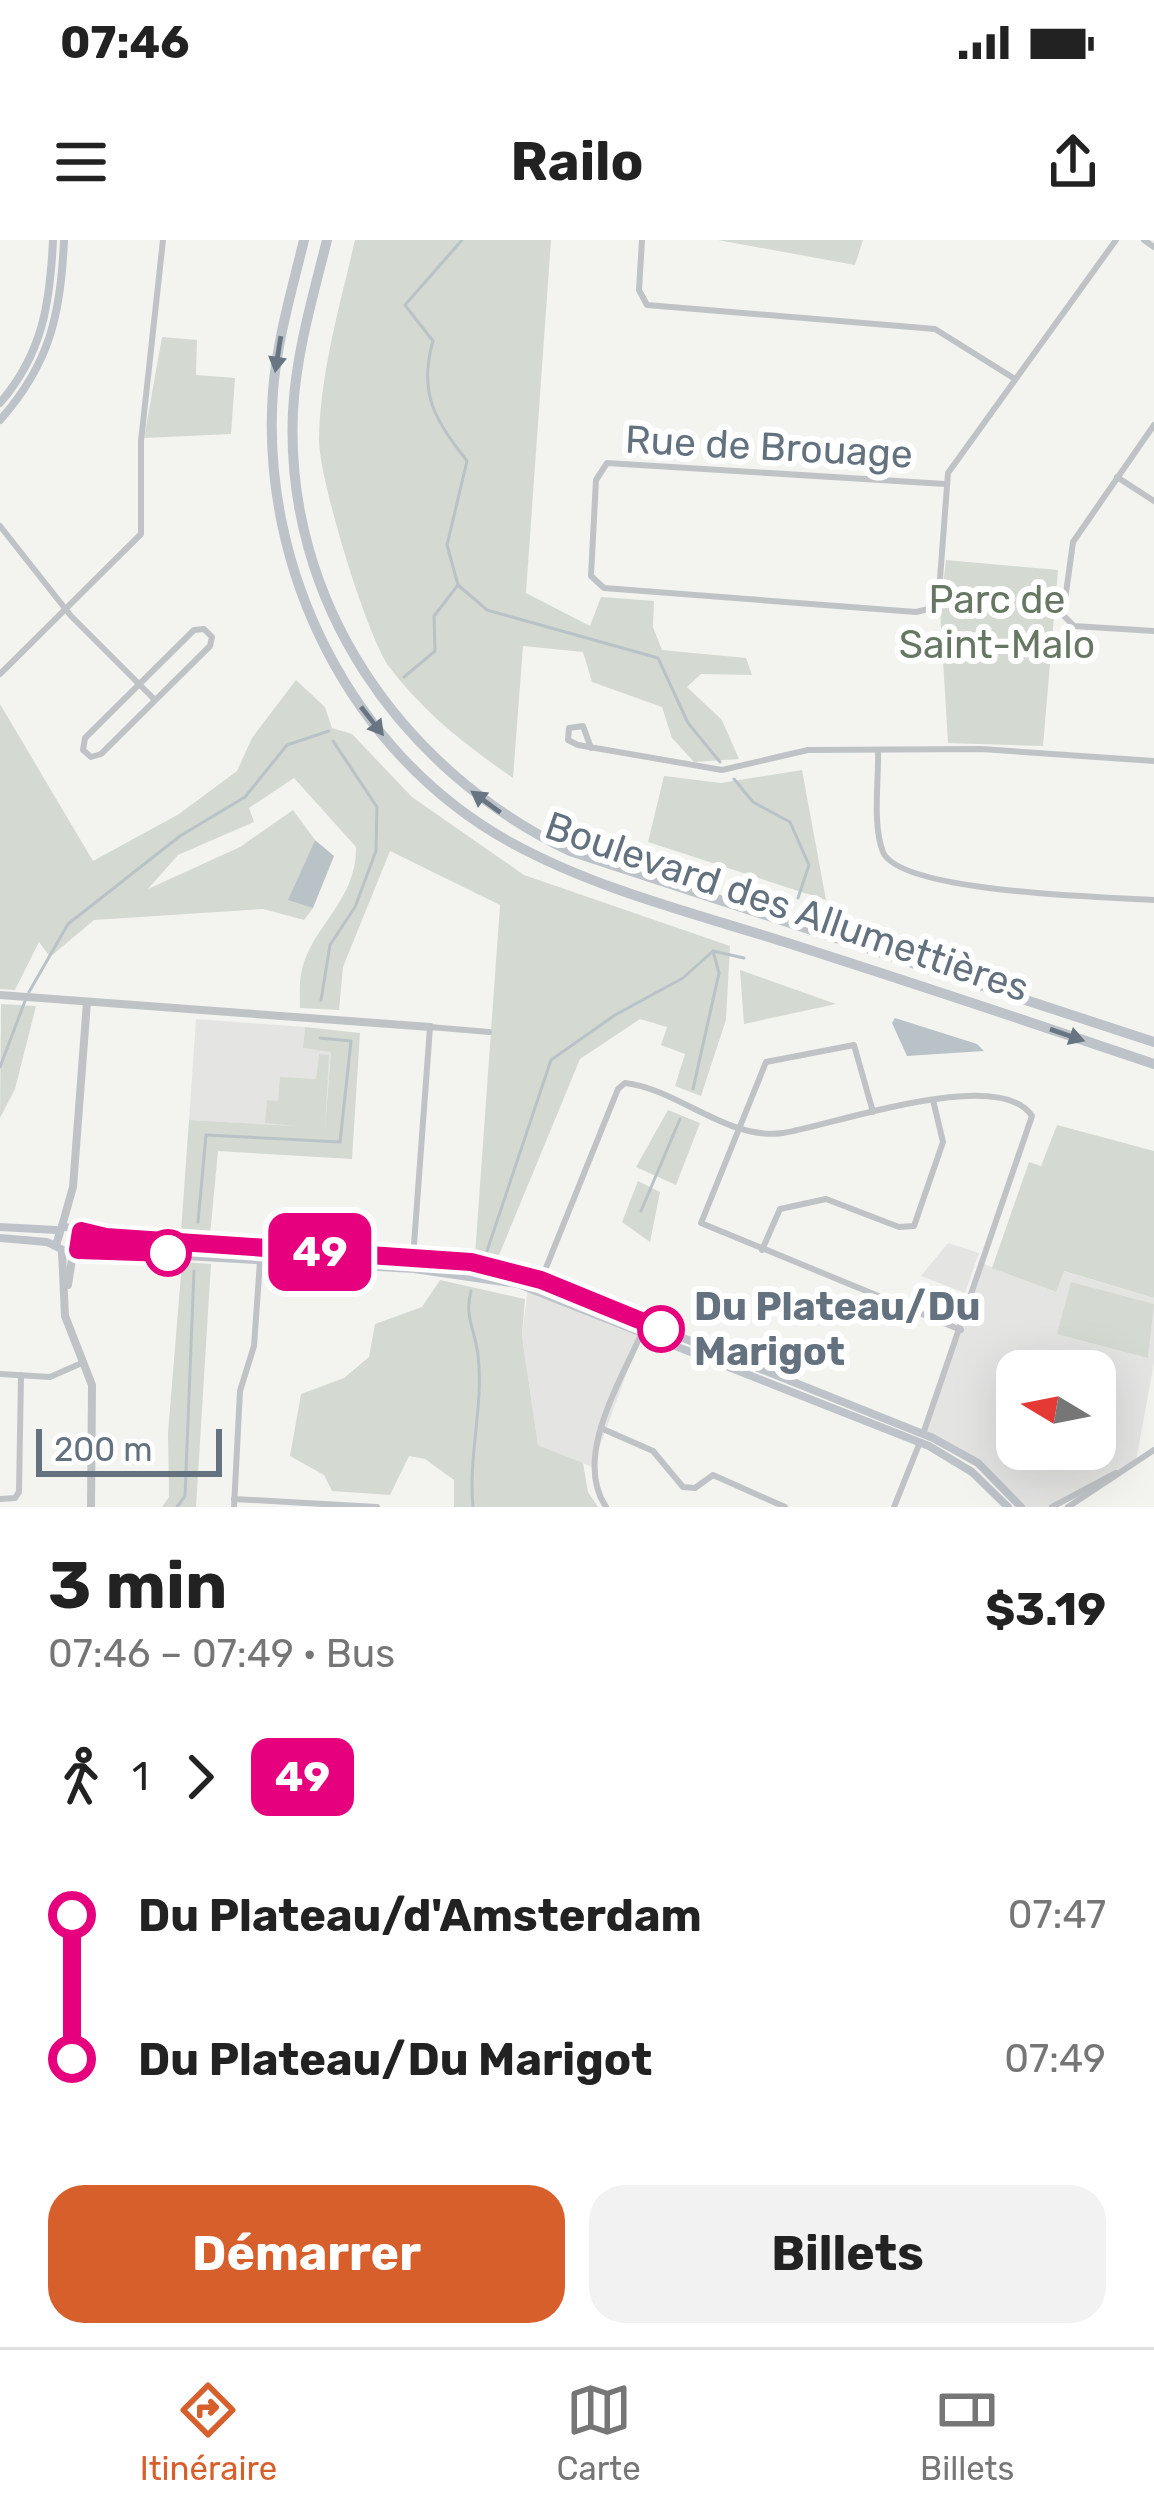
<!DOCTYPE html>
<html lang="fr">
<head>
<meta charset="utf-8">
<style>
  :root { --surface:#fff; --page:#f2f2f2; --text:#222; --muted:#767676; --line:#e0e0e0; --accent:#d75f2c }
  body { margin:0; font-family:Rubik,sans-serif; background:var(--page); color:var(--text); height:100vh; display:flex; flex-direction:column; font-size:45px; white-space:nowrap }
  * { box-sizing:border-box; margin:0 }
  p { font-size:39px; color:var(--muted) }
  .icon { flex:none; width:66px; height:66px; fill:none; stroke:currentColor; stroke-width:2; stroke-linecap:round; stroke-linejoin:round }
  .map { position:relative; height:1267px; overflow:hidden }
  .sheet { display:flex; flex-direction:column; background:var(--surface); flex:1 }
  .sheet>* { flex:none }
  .badge { padding:0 24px; border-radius:18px; font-size:42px; line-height:78px }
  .needle { width:78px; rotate:280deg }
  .fabs { position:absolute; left:996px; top:1110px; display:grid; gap:24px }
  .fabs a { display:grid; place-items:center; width:120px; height:120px; border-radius:24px; background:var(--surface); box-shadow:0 12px 48px #0002; font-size:60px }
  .scale { position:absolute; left:36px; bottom:30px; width:186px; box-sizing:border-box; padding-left:12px; border:6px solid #64727f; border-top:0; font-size:33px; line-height:42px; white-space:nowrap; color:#64727f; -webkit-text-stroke:9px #fff; paint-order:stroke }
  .map>.badge { position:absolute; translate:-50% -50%; box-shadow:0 0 0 6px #fff }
  .legs { display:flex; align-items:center; gap:18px; height:132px; padding:0 48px; font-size:39px }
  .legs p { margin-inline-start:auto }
  .headline { display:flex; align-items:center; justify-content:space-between; height:204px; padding:0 48px }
  h1 { font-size:66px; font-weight:700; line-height:90px }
  .primary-button { display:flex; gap:24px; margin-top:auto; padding:24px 48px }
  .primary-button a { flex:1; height:138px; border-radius:36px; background:var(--accent); color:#fff; font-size:48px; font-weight:700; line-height:138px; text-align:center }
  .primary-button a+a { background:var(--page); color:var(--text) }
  ul { padding:0 48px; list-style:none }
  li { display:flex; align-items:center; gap:42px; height:144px; font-size:45px }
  li i { display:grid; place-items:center; width:18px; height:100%; margin:0 15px; background:currentColor }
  li i::after { content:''; width:30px; height:30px; margin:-15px; border:9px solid; border-radius:50%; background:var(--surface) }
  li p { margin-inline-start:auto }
  li:first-child i { background:linear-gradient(#0000 50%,currentColor 0) }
  li:last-child i { background:linear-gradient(currentColor 50%,#0000 0) }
  .status { display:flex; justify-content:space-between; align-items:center; height:84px; padding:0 60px; background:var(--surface); direction:ltr }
  .status svg { height:33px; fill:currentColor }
  header { display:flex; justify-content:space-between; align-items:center; height:156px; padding:0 48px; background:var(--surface); font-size:54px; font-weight:700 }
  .tab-bar { display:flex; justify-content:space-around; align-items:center; height:168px; border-top:3px solid var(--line); background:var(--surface); font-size:33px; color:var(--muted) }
  .tab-bar a { display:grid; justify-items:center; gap:6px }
  .tab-bar .current { color:var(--accent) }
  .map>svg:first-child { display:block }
</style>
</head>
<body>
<div class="status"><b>07:46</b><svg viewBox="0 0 49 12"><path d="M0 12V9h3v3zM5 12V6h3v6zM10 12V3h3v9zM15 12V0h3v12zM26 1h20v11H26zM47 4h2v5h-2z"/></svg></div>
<header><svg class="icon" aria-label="menu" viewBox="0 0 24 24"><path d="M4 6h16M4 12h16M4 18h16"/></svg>Railo<svg class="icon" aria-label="share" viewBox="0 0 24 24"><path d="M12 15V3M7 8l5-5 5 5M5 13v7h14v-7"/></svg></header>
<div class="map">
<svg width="1154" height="1267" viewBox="0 0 1154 1267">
  <rect width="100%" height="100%" fill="#f3f4f0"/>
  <g fill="#e4e5e3" fill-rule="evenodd">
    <polygon points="196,779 305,787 304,808 331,811 325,888 189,880"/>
    <polygon points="948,1003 979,1013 965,1053 921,1036"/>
    <path d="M984,1024L1055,1052L1063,1031L1154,1058V1123L1136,1221L1052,1267H1021L978,1223L923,1194ZM1017,1131H1095V1209H1017Z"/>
    <polygon points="528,1047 642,1092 592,1227 538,1205 522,1096"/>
  </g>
  <g fill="#d4dad1">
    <path d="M355,0H551L526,353L590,386L601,357L654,361L653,387L662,410L746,418L752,435L701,434L687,447L722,480L739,519L694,522L672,498L662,467L592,442L583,412L523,406L513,538C468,507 424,473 390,428C367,398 319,239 319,200C320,133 340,65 355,0Z"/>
    <polygon points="718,0 863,0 855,25"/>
    <polygon points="162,97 197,100 196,135 235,138 231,194 144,198"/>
    <polygon points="946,320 1058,330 1043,506 948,503 940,370"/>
    <path d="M296,440L325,467L332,488L352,494L412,557L524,635L730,706L726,780L701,856L675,846L685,814L661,805L667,787L640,779L580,819L497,1020L475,1015L500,665L390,611L343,727L339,770L300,768C300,756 299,741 302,729C313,685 357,660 356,607L294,538L249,568L254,582L178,615L148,649L240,607L293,570L315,600L289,659L313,668L304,680L263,669L94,680L50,717L39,702L15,750L0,749V464L93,621L179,574L237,531L252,498Z"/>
    <polygon points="802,530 826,660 648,602 664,536 721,543"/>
    <polygon points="740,730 836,764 744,784"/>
    <polygon points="1,764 36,766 15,849 0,878"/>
    <polygon points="305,787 360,793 352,919 218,911 210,995 181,992 189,880 296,886 265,883 267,860 278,861 280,837 316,839 319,814 329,815 325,888 331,812 303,808"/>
    <polygon points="668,870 700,883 676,945 636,927"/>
    <polygon points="1057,885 1154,911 1154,1058 1064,1031 1056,1052 992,1028 1029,922 1041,926"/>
    <polygon points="638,941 660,952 650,1002 622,982"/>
    <polygon points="182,1022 211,1024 196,1267 162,1267 169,1257 168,1193"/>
    <polygon points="440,1040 525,1059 522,1096 538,1205 583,1223 588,1252 598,1267 454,1267 454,1240 425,1219 409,1216 390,1255 332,1251 324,1235 290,1216 301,1154 344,1138 369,1117 375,1084 422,1067"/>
    <polygon points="1071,1042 1154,1064 1148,1118 1057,1094"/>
  </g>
  <g fill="#b9c2c7">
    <polygon points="315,600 334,616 313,668 288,660"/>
    <polygon points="895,778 977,804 984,811 907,816 892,783"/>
  </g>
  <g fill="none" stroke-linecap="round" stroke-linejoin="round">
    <g stroke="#b9c2c7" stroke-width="3">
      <polyline points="458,345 487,370 658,418 688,483 720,522"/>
      <path d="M404,437L435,411L434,376L458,345L447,305L467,221C435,180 418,153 433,101L405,65L462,0"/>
      <polyline points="734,539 753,562 790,582 809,625 798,658"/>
      <polyline points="29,752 68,684 180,596 245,557 287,505 329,491"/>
      <polyline points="321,760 330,705 355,667 376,611 377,567 333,501"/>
      <polyline points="0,827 25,761"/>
      <polyline points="693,849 719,733 713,711"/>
      <polyline points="641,971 680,879"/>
      <polyline points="198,982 206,895 340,902 351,801 320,798"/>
      <polyline points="486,1014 551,820 615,775 683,738 713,711 744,718"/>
      <path d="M471,1051C464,1077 475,1089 478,1115C484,1166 468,1215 473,1267"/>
      <polyline points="177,1267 185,1256 194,1031"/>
    </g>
    <g stroke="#bfc3c6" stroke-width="6">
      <polyline points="642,0 639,50 647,65 935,89 1015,139"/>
      <polyline points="1144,0 1154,7"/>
      <polyline points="1154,185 1073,302 1063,375 1074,386 1154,391"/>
      <polyline points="1117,237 1154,261"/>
      <polyline points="945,244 607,223 596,240 591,336 604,348 916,372 933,368 939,352 948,233 1116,0"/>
      <polyline points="0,286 71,376 155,460"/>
      <polygon points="204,389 212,397 210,406 101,514 91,517 83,510 85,498 194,390"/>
      <polyline points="0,434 141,294 141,201 163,0"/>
      <polyline points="591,508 583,486 569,488 568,500 578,505 722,530 808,510 981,509 1154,521"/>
      <path d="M878,510C879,540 872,584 883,612C900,653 1109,657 1154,660"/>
      <polyline points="873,872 854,805 766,822 701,983 961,1090"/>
      <polyline points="762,1010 780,969 826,959 899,987 914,986 943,902 933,860"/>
      <polyline points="413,1018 430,787 489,792"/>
      <path d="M537,1050L618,849L625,843C678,849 728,901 783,893C834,885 999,825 1032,876L923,1194"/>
      <polyline points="0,1134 50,1137 84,1122"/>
      <polyline points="603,1189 653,1211 683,1247 695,1248 713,1235 785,1267"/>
      <polyline points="0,1259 15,1258 19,1252 21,1135"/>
      <polyline points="234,1259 377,1267"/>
      <polyline points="234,1267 240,1151 254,1106 261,1007"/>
      <path d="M606,1267C571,1215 625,1135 646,1083"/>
      <polyline points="894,1267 920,1202"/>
      <polyline points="1052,1267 1116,1233"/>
      <polyline points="1068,1267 1154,1210"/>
    </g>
    <g stroke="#bfc3c6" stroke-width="8">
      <polyline points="0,755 430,787"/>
      <polyline points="62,986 73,947 87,762"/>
      <polyline points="62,1012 65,1076 92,1145 91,1267"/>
      <polyline points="68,1045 73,1013"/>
    </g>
    <g stroke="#bec3c9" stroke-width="8">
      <path d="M0,163C43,113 50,63 53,0"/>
      <path d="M0,180C50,124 61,73 64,0"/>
      <polyline points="0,987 56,990"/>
      <polyline points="81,991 106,997 471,1022 521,1033 933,1198 978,1223 1021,1267"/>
      <polyline points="0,998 47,1002 69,1013 82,1006 81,991 62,986 56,1005"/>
      <polyline points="78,1010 414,1029 518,1044 929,1206 972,1232 1008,1267"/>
    </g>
    <g stroke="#bec3c9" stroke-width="10">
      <path d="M304,0C292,50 277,100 273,151C260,330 351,514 510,602C597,650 697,674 791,704C913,743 1033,783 1154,824"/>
      <path d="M327,0C313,56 296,113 293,171C284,362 401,530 570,611L1154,802"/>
    </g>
  </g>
  <defs><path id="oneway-solid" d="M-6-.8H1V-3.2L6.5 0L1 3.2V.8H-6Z" transform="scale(3)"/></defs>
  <g fill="#687683">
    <use href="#oneway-solid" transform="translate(278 114) rotate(99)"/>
    <use href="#oneway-solid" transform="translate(372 481) rotate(52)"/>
    <use href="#oneway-solid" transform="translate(486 562) rotate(-144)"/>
    <use href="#oneway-solid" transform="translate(1067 795) rotate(19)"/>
  </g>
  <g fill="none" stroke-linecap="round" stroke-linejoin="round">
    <defs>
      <polyline id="line-1" points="168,1013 78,1010 81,991 106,997 471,1022 541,1040 661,1089"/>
    </defs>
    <use href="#line-1" stroke="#fff" stroke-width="27"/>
    <use href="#line-1" stroke="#e6007e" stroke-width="18"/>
  </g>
  <g fill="#fff" stroke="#e6007e" stroke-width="6">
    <circle cx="168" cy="1013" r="21"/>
    <circle cx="661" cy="1089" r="21"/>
  </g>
  <g text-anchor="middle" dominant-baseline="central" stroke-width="12" stroke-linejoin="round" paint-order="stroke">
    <g font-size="39" fill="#64727f" stroke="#fff">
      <text transform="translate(769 207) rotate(3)">Rue de Brouage</text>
      <text transform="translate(787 667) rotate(19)">Boulevard des Allumettières</text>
    </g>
    <g font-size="39" fill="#667763" stroke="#fff">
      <text x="997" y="360">Parc de<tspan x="997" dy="45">Saint-Malo</tspan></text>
    </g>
    <g font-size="39" font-weight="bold" fill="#64727f" stroke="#fff" text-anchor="start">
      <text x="694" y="1067">Du Plateau/Du<tspan x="694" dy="45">Marigot</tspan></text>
    </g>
  </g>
</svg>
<div class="fabs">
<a><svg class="needle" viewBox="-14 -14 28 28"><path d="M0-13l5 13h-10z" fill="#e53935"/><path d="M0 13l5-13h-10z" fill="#767676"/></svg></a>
</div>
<div class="scale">200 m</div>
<b class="badge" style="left:320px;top:1012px;background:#e6007e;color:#fff">49</b>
</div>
<section class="sheet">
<div class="headline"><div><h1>3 min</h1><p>07:46 – 07:49 · Bus</p></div><b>$3.19</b></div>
<div class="legs"><svg class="icon" aria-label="walk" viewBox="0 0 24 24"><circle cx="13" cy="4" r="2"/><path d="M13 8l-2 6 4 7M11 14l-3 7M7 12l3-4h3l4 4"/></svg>1<svg class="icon" aria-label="forward" viewBox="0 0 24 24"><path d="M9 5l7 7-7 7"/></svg><b class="badge" style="background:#e6007e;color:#fff">49</b></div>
<ul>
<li><i style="color:#e6007e"></i><b>Du Plateau/d'Amsterdam</b><p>07:47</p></li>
<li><i style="color:#e6007e"></i><b>Du Plateau/Du Marigot</b><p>07:49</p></li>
</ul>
<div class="primary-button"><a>Démarrer</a><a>Billets</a></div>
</section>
<nav class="tab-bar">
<a class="current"><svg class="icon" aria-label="directions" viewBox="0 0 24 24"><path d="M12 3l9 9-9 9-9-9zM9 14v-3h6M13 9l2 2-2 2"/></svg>Itinéraire</a>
<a><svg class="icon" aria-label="map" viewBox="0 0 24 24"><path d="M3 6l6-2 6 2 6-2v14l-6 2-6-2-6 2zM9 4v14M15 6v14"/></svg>Carte</a>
<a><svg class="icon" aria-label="tickets" viewBox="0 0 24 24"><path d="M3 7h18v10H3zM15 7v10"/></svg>Billets</a>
</nav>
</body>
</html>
